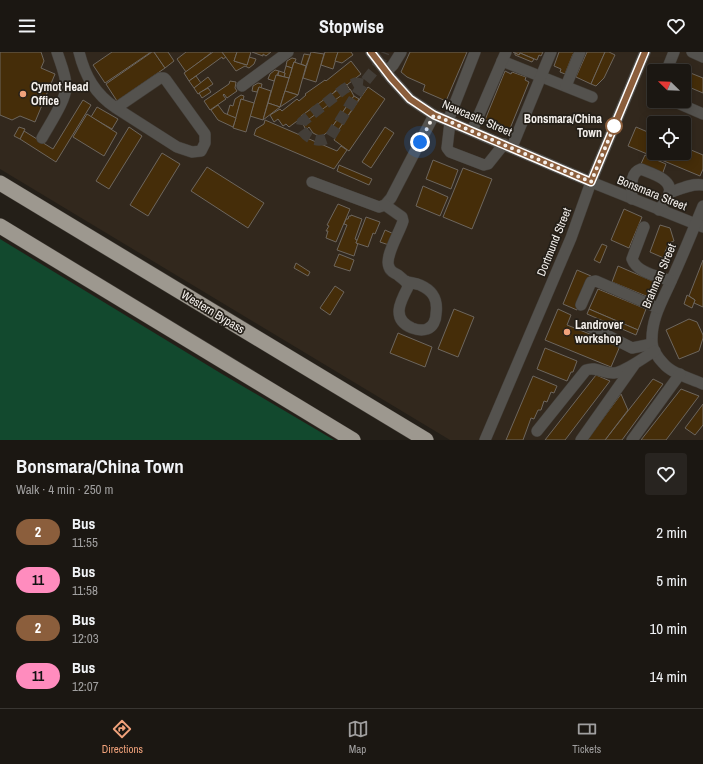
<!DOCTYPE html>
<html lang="en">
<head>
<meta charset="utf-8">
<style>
  :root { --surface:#1b1712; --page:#282420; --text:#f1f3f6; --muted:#a09f9f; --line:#393632; --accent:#f1a27b }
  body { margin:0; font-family:"Archivo Narrow",sans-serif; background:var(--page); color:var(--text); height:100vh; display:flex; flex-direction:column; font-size:15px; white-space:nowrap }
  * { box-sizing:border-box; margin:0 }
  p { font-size:13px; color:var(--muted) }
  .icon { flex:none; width:22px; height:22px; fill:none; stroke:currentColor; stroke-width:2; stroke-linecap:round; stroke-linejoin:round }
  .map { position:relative; height:388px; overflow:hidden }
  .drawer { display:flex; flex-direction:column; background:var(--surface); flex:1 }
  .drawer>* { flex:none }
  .badge { padding:0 8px; border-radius:13px; font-size:14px; line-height:26px }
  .needle { width:26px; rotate:293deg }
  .buttons { position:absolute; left:647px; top:12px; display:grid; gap:8px }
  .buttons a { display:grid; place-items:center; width:44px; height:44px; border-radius:4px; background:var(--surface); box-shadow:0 2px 10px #0003,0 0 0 1px var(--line); font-size:20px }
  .you { position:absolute; width:20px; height:20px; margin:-10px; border:3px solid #fff; border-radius:50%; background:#1a73e8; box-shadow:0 0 0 6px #1a73e833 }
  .map>.badge { position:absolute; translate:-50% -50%; box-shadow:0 0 0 2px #fff }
  .round { display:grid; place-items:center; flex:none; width:42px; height:42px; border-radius:4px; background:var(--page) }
  .overview { display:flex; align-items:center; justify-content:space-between; height:68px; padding:0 16px }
  h1 { font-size:19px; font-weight:800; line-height:30px }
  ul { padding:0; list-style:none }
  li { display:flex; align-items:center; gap:12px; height:48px; padding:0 16px }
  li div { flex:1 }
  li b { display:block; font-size:15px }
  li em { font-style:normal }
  li .badge { min-width:44px; font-weight:700; text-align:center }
  header { display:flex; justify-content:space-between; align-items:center; height:52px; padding:0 16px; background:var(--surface); font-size:18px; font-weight:800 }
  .tabs { display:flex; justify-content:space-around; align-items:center; height:56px; border-top:1px solid var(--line); background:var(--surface); font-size:11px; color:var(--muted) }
  .tabs a { display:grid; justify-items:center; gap:2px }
  .tabs .selected { color:var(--accent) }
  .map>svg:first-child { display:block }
</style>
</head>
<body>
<header><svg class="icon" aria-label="menu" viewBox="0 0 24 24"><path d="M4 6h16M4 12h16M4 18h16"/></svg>Stopwise<svg class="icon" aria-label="heart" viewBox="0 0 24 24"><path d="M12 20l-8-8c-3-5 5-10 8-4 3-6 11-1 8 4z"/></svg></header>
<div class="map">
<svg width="703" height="388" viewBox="0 0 703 388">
  <rect width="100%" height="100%" fill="#241f18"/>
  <path fill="#32281d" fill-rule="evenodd" d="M0,0H703V388H450L0,117ZM654,19H684V49H654ZM654,71H684V101H654Z"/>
  <polygon fill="#12492e" points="0,187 222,322 334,388 0,388"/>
  <g fill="#452d09" stroke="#6d665e">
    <polygon points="0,0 41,0 44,9 41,16 55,22 35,70 20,64 12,68 0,63"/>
    <polygon points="112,0 151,0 105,31 93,13"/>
    <polygon points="152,0 154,0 165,16 117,49 106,32"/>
    <polygon points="154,0 168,0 174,9 165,16"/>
    <polygon points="186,0 211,0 211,1 186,20 177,7"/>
    <polygon points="213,0 222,0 226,5 223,7 222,5 189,29 184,21"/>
    <polygon points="222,0 237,0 234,9 247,13 249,5 256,7 254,12 249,16 245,14 236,19"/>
    <polygon points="237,0 251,0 247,13 234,9"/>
    <polygon points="252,0 271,0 266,4 263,2 263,4"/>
    <polygon points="311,0 324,2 316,30 303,26"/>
    <polygon points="325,0 338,0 333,17 321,13"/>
    <polygon points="338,0 351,0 353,3 342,11 335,9"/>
    <polygon points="410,0 467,0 446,49 423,39 425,33 407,25 401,20"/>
    <polygon points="513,0 543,0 541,4 539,3 537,8 520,1 519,3"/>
    <polygon points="559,0 576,0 575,3 573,2 565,22 560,20 561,17 554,14"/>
    <polygon points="587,0 605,0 591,32 576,25"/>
    <polygon points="605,0 609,0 615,3 604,26 596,34 591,32"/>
    <polygon points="515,1 519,3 520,1 534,7 532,10 515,3"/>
    <polygon points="304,2 310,3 306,14 301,12"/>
    <polygon points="292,6 296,7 295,10 294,10 292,16 286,14 287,9"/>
    <polygon points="351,9 361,22 343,36 341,34 334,40 334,41 315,56 314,54 307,60 308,61 289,75 286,72 283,74 278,67 274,70 270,63 280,57 282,59 297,47 299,49 306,43 305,42 325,28 326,29"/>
    <polygon points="294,10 306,14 298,43 285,39"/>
    <polygon points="286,14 292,16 289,26 284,25 285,21 284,21"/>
    <polygon points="275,18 279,19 274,29 268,27 270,22"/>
    <polygon points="682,18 688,20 684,30 684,19 681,19"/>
    <polygon points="279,19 285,21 284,25 278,23"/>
    <polygon points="505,19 511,22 512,20 526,25 525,28 529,30 509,79 485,68"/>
    <polygon points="688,20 703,26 703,41 684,33"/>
    <polygon points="276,23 289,26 280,55 268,51"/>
    <polygon points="196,24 201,31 194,36 189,29"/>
    <polygon points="208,25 213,32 198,42 194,36"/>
    <polygon points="230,29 236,30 235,36 237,39 227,46 224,42 223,43 226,47 210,58 204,49 229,32"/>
    <polygon points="258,31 262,32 261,36 259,35 257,40 252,39 253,34"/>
    <polygon points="346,32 351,39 306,71 301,64"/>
    <polygon points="259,35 271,39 263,68 250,64"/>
    <polygon points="368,35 385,47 349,99 334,88 335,86 334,84"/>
    <polygon points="208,36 211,40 202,46 199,41"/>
    <polygon points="350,37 354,44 332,75 333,76 321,85 313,81 309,75 306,78 303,72 305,70"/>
    <polygon points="285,39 298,43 280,55"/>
    <polygon points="241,43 244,44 243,48 241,47 236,66 227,63 230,53 233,54 235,47"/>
    <polygon points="354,44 359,47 337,80 332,75"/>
    <polygon points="241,47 254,51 246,80 233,76"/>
    <polygon points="83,48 91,53 56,110 20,87 24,79 53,97"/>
    <polygon points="268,51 280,55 263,68"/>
    <polygon points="218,53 224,61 236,66 233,75 218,68 211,58"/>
    <polygon points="97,55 118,67 112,77 91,65"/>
    <polygon points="87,62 117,81 104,104 73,85"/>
    <polygon points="265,68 337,99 341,94 347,98 334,117 254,83 256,77 264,72"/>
    <polygon points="655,68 663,71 654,71 654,101 684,101 684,95 703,103 703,117 700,124 628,94 636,75 650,81"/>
    <polygon points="19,75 25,77 20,87 14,84"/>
    <polygon points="129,75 142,84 109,137 96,129"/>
    <polygon points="385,75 394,81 371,116 362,110"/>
    <polygon points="162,101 180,112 148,164 130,153"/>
    <polygon points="645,103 666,112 662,123 640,114"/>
    <polygon points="433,108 458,118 451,137 426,127"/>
    <polygon points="339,113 372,127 369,133 337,119"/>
    <polygon points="207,115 264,151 248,176 191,139"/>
    <polygon points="463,116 492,127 472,177 443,165"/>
    <polygon points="423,134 448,145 440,164 416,154"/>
    <polygon points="338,152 350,157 336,190 326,186 328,179 326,179 329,174 327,173"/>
    <polygon points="624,157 642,165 629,196 611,188"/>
    <polygon points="351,163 362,167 355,187 357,188 356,191 358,191 354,204 337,198 347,173 344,172 346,167 348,167 349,164 351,164"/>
    <polygon points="366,165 380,170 375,182 373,181 368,195 356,191"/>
    <polygon points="660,173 670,176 674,189 669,191 665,200 667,204 666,207 650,200"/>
    <polygon points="385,178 394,182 389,193 380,190"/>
    <polygon points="602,192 607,194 600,211 594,208"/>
    <polygon points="339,202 354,208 350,219 334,214"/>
    <polygon points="703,208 703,255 694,251 695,248 689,244"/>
    <polygon points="296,211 310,220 308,224 294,216"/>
    <polygon points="618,214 657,231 651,246 612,230"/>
    <polygon points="577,218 591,224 577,258 563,252"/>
    <polygon points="335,234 344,240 330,263 320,256"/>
    <polygon points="598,237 646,257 638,278 589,257"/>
    <polygon points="687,243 695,248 692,256 684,252"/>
    <polygon points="454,257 474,265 458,305 438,297"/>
    <polygon points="558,257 571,263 567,273 620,294 611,315 545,288"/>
    <polygon points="589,257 638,278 636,283 587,262"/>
    <polygon points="689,267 697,270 703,283 703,286 699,299 679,307 666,278"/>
    <polygon points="398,281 432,295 425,315 390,301"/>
    <polygon points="545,296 577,309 573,320 571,320 567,329 537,317"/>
    <polygon points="596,323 610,329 565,388 545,388"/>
    <polygon points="533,324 557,334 554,341 551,340 547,350 544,349 541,358 538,358 534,367 531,366 523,388 506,388"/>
    <polygon points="653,327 663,332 622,388 605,388"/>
    <polygon points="681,337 699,344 666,388 641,388"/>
    <polygon points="621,342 628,358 605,388 587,388"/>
    <polygon points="703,352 703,373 695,383 685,376"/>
  </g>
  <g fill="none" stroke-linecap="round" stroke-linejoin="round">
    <path stroke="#433e38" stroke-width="11" stroke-dasharray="11 5.5" stroke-linecap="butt" d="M363,32L355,31L344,37L302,70L301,77C308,87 318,92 330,85L363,32L380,11L384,0"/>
    <defs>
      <g id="minor">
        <path d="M79,0C85,24 95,42 116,56L177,95L192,100L201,99L205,91V82L166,28L164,26H160L116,56"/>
        <polyline points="371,0 391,26 410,47 434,63 591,130 703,175"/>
        <polyline points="692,0 703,5"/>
        <polyline points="502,9 592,45"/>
        <polyline points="668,15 674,0"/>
        <polyline points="386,20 393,13 401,0"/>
        <polyline points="242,34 288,0"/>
        <polyline points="566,34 580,0"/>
        <polyline points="673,49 703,62"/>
        <polyline points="448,69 475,0"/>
        <polyline points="450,70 447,96 450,100 484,113 488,112 504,92"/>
        <polyline points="472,79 506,0"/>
        <path d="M42,86C49,73 67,47 66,34C66,23 60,10 57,0"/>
        <polyline points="512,95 551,0"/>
        <polyline points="312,130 379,155 385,153 391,146 434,63"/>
        <path d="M669,141C680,137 692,131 703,133"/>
        <path d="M632,147C632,136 629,121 641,117C650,121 674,127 669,142C667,147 662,153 659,158"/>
        <path d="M385,153L402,165L403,169C400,180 384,205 389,215C390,219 394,221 398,223C400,225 403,227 405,229C410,231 415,231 420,233C434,239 438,248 436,262C436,268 433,275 427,277C422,279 417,278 412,276C391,267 400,250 408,235L406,229"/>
        <path d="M703,154C693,178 683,203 672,227C663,248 651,266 652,290C652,297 658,306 663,311C672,322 690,326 703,332"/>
        <path d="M644,175L632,207C637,221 658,224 671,229"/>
        <polyline points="581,253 591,230 596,229 658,256"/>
        <polyline points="589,274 632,296 652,292"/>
        <path d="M537,379L586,318C596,314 604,322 614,321C625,320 644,305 655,299"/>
        <polyline points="485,388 571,186 591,130 645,0"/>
        <polyline points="581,388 634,313"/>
        <polyline points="632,388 680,322"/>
      </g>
      <g id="highway">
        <polyline points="0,131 426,388"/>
        <polyline points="0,174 353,388"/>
      </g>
    </defs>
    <use href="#minor" stroke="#413c36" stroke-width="12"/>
    <use href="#highway" stroke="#413c36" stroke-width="16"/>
    <use href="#minor" stroke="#54524e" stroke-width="11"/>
    <use href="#highway" stroke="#9d988f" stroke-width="15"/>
  </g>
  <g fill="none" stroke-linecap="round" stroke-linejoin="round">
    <defs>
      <polyline id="line" points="371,0 391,26 410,47 434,63 591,130 645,0"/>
    </defs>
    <use href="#line" stroke="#fff" stroke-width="9"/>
    <use href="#line" stroke="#8b5e3c" stroke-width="6"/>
    <polyline stroke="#f5f1ed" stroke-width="4" stroke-dasharray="0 7.2" points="420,90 434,63 591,130 615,72 614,74"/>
  </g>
  <g fill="#f1a27b" stroke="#241f18" stroke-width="1.5">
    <circle cx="23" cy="42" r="4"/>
    <circle cx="567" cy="280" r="4"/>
  </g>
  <circle fill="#fff" stroke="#8b5e3c" stroke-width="2" cx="614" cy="74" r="8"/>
  <g text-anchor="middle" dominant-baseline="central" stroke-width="3.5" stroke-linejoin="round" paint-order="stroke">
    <g font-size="12" font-weight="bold" fill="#f5f1ed" stroke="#241f18" text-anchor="start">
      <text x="31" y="35">Cymot Head<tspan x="31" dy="14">Office</tspan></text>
      <text x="575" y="273">Landrover<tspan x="575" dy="14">workshop</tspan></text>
    </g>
    <g font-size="12" fill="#f5f1ed" stroke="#241f18">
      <text transform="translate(477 66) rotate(23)">Newcastle Street</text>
      <text transform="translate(652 141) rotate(22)">Bonsmara Street</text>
      <text transform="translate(554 190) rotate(-68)">Dortmund Street</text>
      <text transform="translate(659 224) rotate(-67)">Brahman Street</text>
      <text transform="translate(213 260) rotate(31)">Western Bypass</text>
    </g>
    <g font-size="12" font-weight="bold" fill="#f5f1ed" stroke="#241f18" text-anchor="end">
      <text x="602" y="67">Bonsmara/China<tspan x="602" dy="14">Town</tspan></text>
    </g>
  </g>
</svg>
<div class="buttons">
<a><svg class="needle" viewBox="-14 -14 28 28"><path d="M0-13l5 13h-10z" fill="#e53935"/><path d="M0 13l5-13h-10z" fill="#a09f9f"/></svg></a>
<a><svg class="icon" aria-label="locate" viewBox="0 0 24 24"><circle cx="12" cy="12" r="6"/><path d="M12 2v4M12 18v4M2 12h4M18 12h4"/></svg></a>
</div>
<div class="you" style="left:420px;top:90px"></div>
</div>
<section class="drawer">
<div class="overview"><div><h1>Bonsmara/China Town</h1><p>Walk · 4 min · 250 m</p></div><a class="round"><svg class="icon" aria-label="heart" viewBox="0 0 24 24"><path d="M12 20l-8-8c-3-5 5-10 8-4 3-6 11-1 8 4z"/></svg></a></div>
<ul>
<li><span class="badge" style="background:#8b5e3c;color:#fff">2</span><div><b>Bus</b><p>11:55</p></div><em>2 min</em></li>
<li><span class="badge" style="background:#ff8cbe;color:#111">11</span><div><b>Bus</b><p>11:58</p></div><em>5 min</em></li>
<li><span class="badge" style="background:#8b5e3c;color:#fff">2</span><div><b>Bus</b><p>12:03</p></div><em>10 min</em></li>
<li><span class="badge" style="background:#ff8cbe;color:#111">11</span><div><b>Bus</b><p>12:07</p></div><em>14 min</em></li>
</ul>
</section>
<nav class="tabs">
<a class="selected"><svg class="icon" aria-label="directions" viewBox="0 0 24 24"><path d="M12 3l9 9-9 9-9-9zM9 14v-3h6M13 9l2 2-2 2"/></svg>Directions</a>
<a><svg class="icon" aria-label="map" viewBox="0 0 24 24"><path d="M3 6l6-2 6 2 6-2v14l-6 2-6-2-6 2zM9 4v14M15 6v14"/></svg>Map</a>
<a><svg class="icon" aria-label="tickets" viewBox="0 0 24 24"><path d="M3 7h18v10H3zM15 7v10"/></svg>Tickets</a>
</nav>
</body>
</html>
